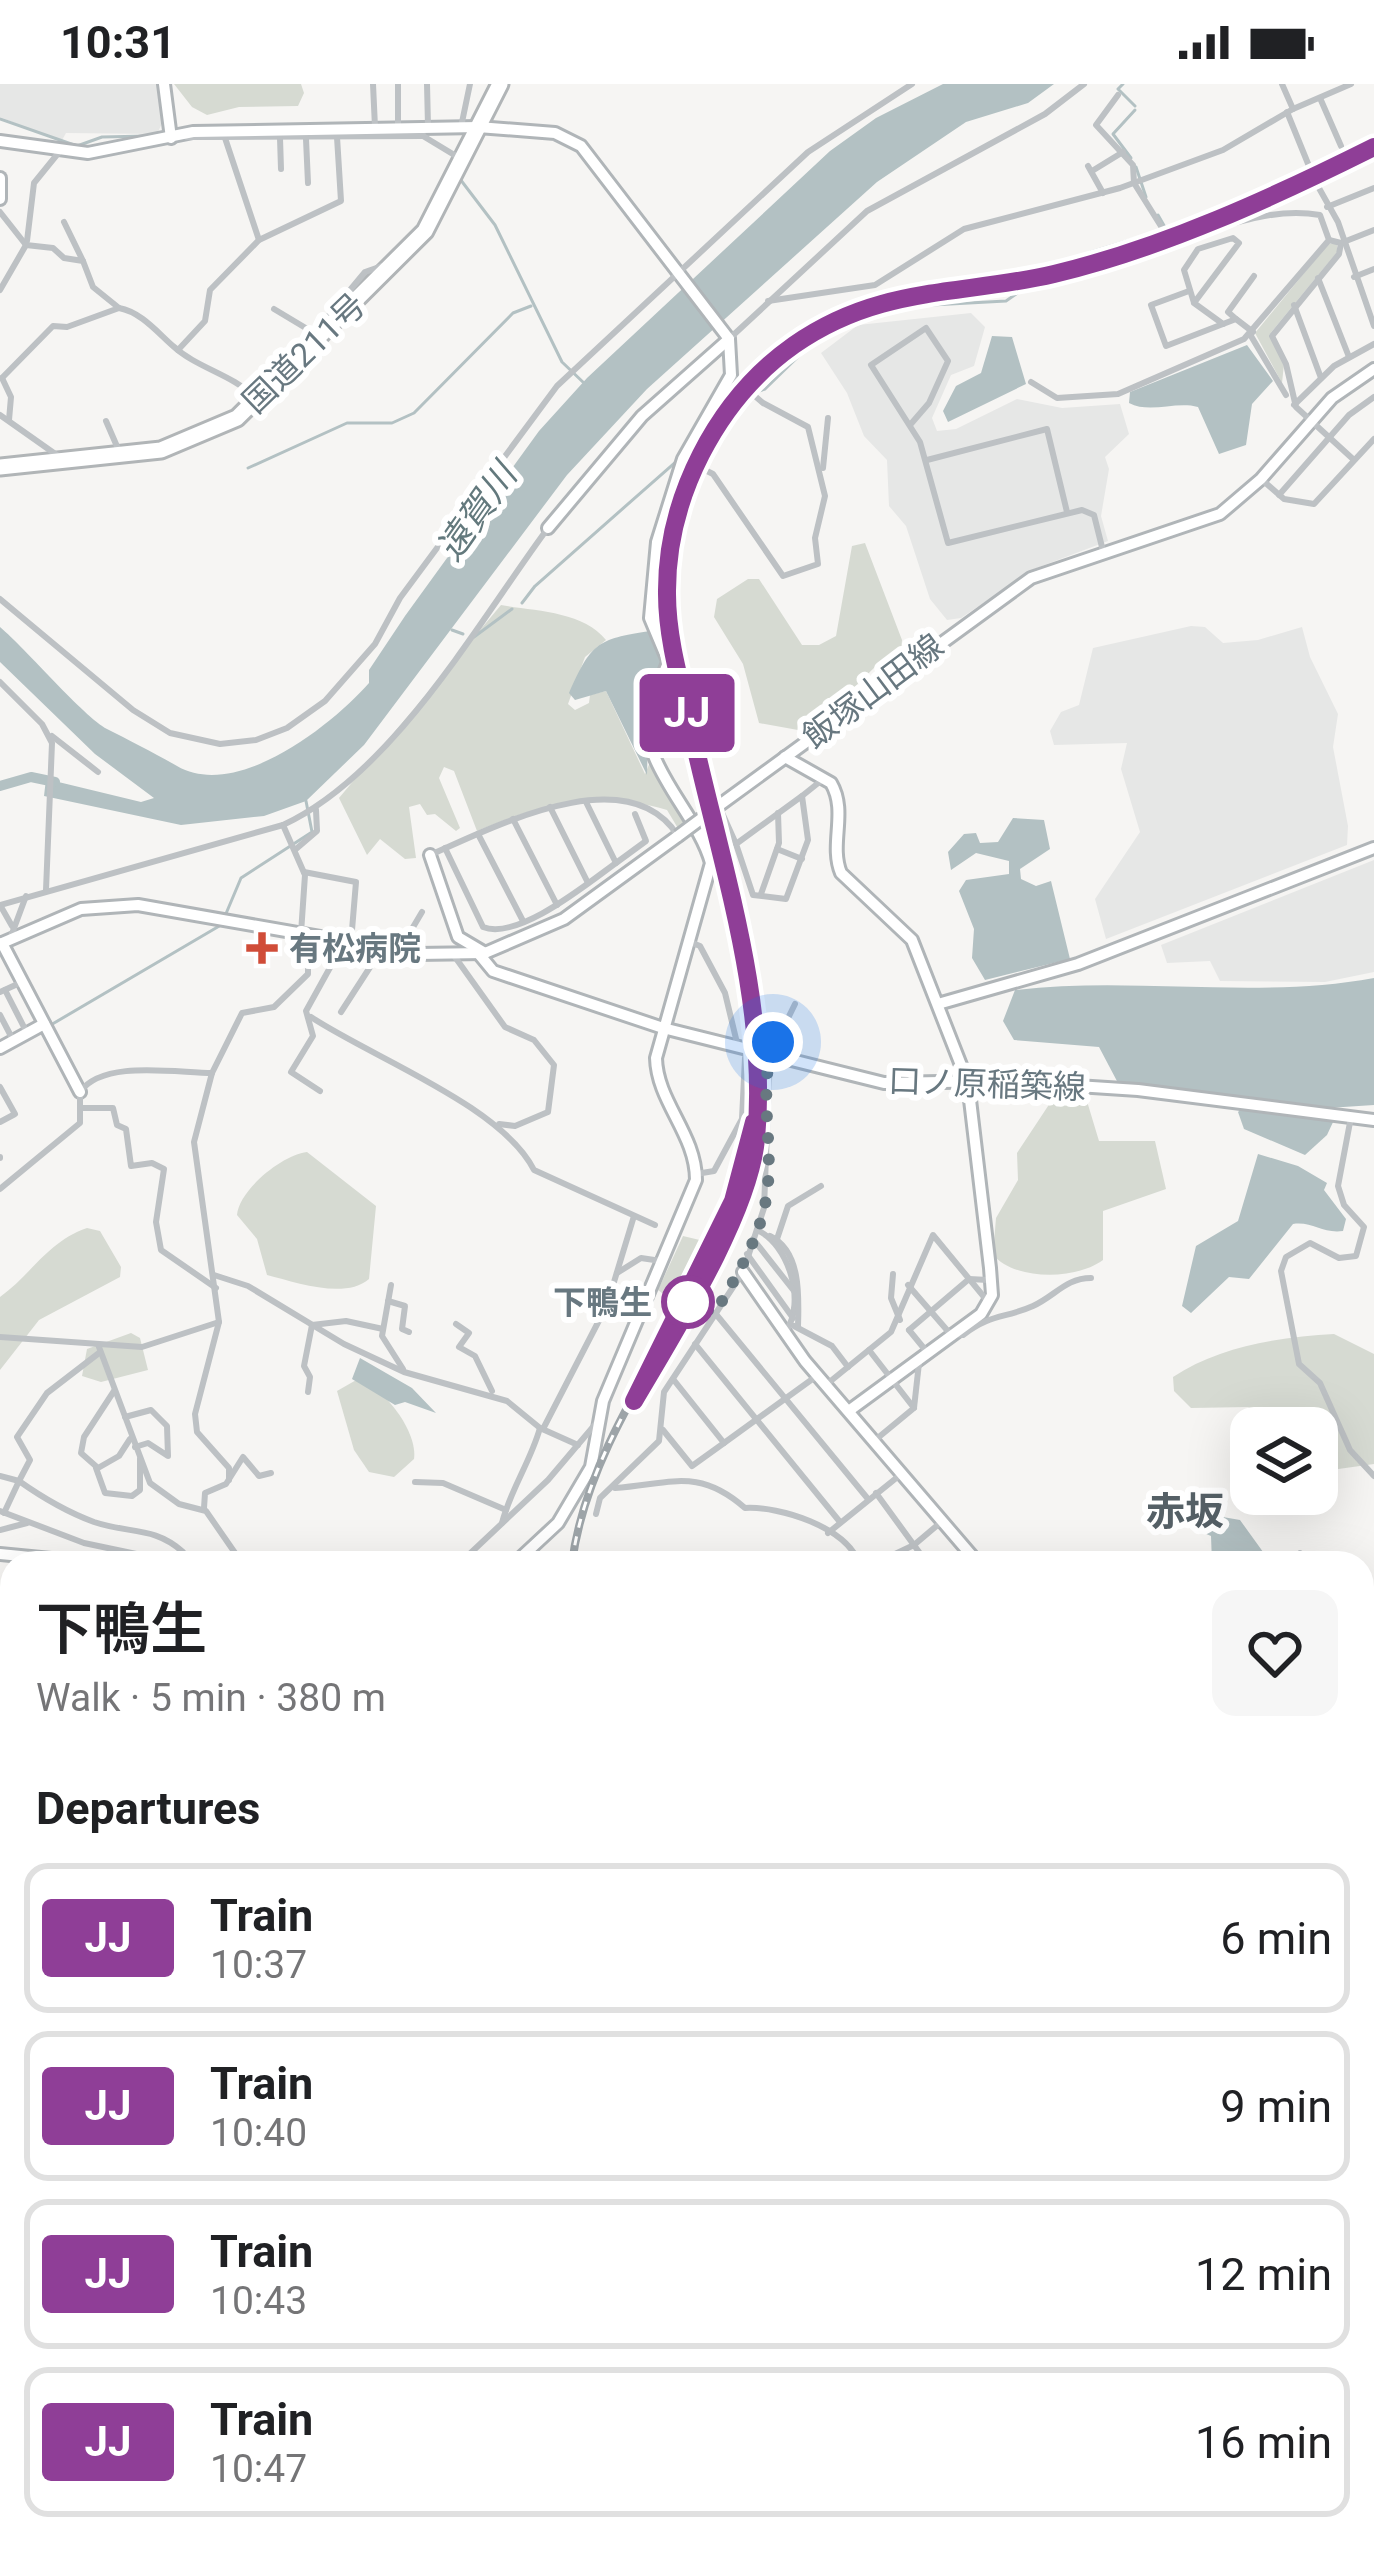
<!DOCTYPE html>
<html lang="en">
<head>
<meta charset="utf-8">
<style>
  :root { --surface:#fff; --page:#f6f6f6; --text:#202124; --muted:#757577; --line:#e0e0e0 }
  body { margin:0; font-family:Roboto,"Noto Sans JP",sans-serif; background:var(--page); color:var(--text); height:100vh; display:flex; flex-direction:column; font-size:45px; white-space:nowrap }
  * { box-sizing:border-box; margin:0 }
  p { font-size:39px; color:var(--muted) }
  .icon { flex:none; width:66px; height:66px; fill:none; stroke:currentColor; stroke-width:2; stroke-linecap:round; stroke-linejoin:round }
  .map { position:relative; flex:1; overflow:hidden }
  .details { position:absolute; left:0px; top:1467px; width:1374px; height:1011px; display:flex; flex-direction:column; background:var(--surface); border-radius:36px 36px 0 0; box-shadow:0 12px 48px #0002 }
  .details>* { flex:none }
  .badge { padding:0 24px; border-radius:9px; font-size:42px; line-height:78px }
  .buttons { position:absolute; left:1230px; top:1323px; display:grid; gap:24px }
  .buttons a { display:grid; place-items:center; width:108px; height:108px; border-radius:24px; background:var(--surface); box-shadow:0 12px 48px #0002; font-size:60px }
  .you { position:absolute; width:60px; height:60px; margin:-30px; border:9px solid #fff; border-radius:50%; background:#1a73e8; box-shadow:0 0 0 18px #1a73e833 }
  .map>.badge { position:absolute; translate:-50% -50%; box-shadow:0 0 0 6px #fff }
  h2 { padding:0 36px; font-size:45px; line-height:108px }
  .round { display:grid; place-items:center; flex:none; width:126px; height:126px; border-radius:24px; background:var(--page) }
  .headline { display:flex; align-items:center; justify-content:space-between; height:204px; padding:0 36px }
  h1 { font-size:57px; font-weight:600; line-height:90px }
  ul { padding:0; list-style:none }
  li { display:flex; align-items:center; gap:36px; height:150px; margin:0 24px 18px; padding:0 12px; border:6px solid var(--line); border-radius:24px }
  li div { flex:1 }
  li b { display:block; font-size:45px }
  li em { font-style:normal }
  li .badge { min-width:132px; font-weight:700; text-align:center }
  .status { display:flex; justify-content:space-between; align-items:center; height:84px; padding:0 60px; background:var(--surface); direction:ltr }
  .status svg { height:33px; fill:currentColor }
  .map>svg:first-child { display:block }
</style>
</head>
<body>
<div class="status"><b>10:31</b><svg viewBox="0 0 49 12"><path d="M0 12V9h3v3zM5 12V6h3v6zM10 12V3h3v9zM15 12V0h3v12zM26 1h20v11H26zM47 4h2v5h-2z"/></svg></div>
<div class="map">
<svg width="1374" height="2476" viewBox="0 0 1374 2476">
  <rect width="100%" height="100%" fill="#f6f5f3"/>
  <g fill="#e6e7e6">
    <polygon points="0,0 161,0 165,33 157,50 66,49 61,58 0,33"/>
    <polygon points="971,229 985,243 974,282 951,291 932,334 937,347 956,345 1017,315 1062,324 1120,320 1129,350 1105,373 1109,385 1101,432 1108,457 1034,485 961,534 947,536 930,515 906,442 889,422 887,376 864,352 847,309 821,269 858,241"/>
    <polygon points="1191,542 1205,543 1223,559 1258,556 1302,543 1310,573 1338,630 1333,663 1348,742 1347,761 1106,855 1095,815 1140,748 1121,685 1127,659 1054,661 1050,647 1061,628 1079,621 1093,564"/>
    <polygon points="1374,776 1374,888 1325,898 1220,897 1210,877 1167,879 1161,861"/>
  </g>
  <g fill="#d6dad2">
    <polygon points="174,0 301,0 304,9 298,22 239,23 207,31 192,23"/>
    <polygon points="1337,159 1337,168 1269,251 1284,280 1282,299 1255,249 1328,160"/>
    <polygon points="865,459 902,556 901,567 881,577 809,648 759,639 743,580 714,533 717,515 748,495 759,495 802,561 819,561 836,552 852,462"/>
    <path d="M501,521C535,527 583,527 606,556L585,573L568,620L575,626L589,619L590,611L606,607L645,690L651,676L686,740L679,746L667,726C597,706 543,719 477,747L454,687L444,683L439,694L460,744L456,747L435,730L427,731L420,720L409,723L416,774L405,775L380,755L367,771L339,714Z"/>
    <path d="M1074,1012L1086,1014L1099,1057H1155L1166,1105L1103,1127V1176C1076,1196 1016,1197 993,1171L996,1134L1018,1096L1017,1069L1052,1016Z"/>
    <path d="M307,1068L376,1122L369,1195C345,1216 295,1198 267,1191L257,1155L237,1131C239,1106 282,1071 307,1068Z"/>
    <path d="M87,1144L100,1147L121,1183L120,1193L39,1236L0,1286V1213C32,1190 47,1158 87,1144Z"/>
    <polygon points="683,1152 708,1158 672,1230 666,1212 658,1206"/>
    <polygon points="131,1249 140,1254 148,1286 101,1298 82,1292 87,1265"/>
    <path d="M1334,1250L1374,1270V1380L1317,1388V1344H1274L1248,1323L1191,1324L1174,1307L1173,1293C1219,1262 1280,1253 1334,1250Z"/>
    <path d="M358,1295C384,1303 418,1348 414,1375L394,1393L369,1388L354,1366L337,1307Z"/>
    <polygon points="1374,2142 1374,2337 1362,2349 1362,2146"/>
    <polygon points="12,2295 12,2409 0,2414 0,2318"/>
    <polygon points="544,2466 761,2466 762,2476 542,2476"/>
  </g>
  <g fill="#b3c1c3">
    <path d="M943,0H1054L1028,19L966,38L877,98L647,305L567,391L364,661L306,717L264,732L181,741L44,712L46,695L141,718L154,714L95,670L0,578V543C26,565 84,633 107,645C127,655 156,670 177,682C237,717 333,640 369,599V586L405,532L539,347L587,294L830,67L876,34Z"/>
    <polygon points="992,252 1012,253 1026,300 948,338 943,327 956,302 981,289"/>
    <path d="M1247,261L1273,297L1252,320L1246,361L1219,370L1198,323C1175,317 1150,330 1129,319L1130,308Z"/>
    <path d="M650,547L665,577L649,606L647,691L606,607L575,616L569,609C591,560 596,555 650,547Z"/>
    <polygon points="1013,734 1044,736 1050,765 1020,785 1021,795 1036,802 1051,797 1070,875 985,896 972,874 974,845 959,807 966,796 1009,790 1009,777 976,769 951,786 948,768 964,750 976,749 980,759 998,758"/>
    <path d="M1374,894V1021L1328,1024L1118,999L1099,963L1014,956L1003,937L1015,906C1134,892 1256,916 1374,894Z"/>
    <polygon points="1242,1024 1334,1036 1327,1051 1305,1071 1244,1045 1238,1028"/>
    <path d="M1258,1070L1298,1082L1327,1099L1324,1106L1346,1135L1343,1147C1323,1150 1312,1137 1293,1140L1249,1195L1229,1193L1191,1229L1182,1222L1196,1162L1238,1137Z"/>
    <polygon points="360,1274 412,1304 436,1329 405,1318 395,1321 352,1295"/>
    <polygon points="1194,1428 1240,1436 1271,1479 1212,1479 1211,1452 1199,1447"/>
    <polygon points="656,2466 760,2466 761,2476 656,2476"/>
  </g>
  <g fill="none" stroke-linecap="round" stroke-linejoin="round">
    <g stroke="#b3c1c3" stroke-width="3">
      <polyline points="1123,0 1118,5 1135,22"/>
      <polyline points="0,35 77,62 102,53 147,52"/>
      <polyline points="1131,74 1113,50 1135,26"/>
      <polyline points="1136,83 1146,113"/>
      <polyline points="460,95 495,141 562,278 585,300"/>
      <polyline points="1090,177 1091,168 1166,145 1158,131"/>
      <polyline points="817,255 895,223 1006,217 1029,201 1090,180"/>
      <polyline points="756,308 765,305 807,264"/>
      <polyline points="723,315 738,303"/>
      <polyline points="248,384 347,339 392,339 414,329 513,229 531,222"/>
      <polyline points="522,519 535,502 679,375"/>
      <polyline points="452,546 463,550"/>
      <polyline points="474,553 512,525"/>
      <polyline points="225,832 241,794 312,748 306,717"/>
      <polyline points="49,942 221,841"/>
      <polyline points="1362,2412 1374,2387"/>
      <polyline points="1320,2476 1329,2466"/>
    </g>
    <g stroke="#b3c1c3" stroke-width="10">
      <polyline points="0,702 31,693 55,698"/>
      <polyline points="1362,1836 1374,1834"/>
      <polyline points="0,2376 12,2374"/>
      <polyline points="110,2476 118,2466"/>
    </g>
    <defs>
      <g id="secondary">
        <polyline points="164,0 171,54"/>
        <path d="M0,57L88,69L193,48L478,43L555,49L581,62L729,255L731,291L683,375L657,458L650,534L668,577C665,594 651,604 648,620C636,680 697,727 711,779L656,974C657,1018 696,1050 696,1096L603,1317L591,1383L558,1439L515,1479"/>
        <polyline points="0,94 0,115"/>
        <polyline points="548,444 642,332 729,255"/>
        <path d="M785,673L831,699C848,728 829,760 841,789L912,856L968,999L990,1184L992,1211L981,1230L850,1326"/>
        <polyline points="717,723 1031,494 1220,430 1261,395 1332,314 1374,285"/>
        <polyline points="430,771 458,853 485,869"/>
        <polyline points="2,859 80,1008"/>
        <polyline points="0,860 81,825 138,821 417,870 485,869 564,835 678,752"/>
        <polyline points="479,870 493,887 663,944 884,999 999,997 1138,1006 1374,1036"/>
        <polyline points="938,920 1078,880 1374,764"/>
        <polyline points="0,964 44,940"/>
        <polyline points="743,1188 805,1277 978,1479"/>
        <polyline points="0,1470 92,1479"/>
        <polyline points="0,1636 12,1635"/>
        <polyline points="0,1668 12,1677"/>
        <polyline points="1362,1725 1374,1711"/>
        <polyline points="1362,1730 1374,1736"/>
        <polyline points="322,2476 325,2466"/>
      </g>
      <polyline id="highway" points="0,383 161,366 237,334 425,147 500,0"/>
    </defs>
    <use href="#secondary" stroke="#b0b5b8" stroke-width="16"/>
    <use href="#highway" stroke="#b1b5b7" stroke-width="21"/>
    <g stroke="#bdc1c4" stroke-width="6">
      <polyline points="373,0 375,43"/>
      <polyline points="398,0 398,44"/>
      <polyline points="427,0 428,42"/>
      <polyline points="1282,0 1293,25"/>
      <polyline points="1320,14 1341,62"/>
      <polyline points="1287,28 1311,87"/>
      <polyline points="461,43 470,0"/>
      <polyline points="423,52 461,75"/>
      <polyline points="187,53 423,52 422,46"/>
      <polyline points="225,54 259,156"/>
      <polyline points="280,54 281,85"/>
      <polyline points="306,55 308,99"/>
      <polyline points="1088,82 1103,109"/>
      <polyline points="1092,87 1123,68"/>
      <polyline points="1315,97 1338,138 1374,242"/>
      <polyline points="1327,123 1374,104"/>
      <polyline points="0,128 26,161 53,164 64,174 83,177 93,203 119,224 67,243 53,242 2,294"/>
      <polyline points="64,138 83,177"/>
      <polyline points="1329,156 1341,159 1374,146"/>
      <polyline points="27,157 34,99 60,67"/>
      <polyline points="1341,159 1339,170 1272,252 1286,280 1296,323 1354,376"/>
      <polyline points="1354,193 1374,185"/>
      <polyline points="1318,194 1349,273"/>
      <polyline points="0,206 26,161"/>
      <polyline points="1189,207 1151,221 1166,262 1223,240"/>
      <polyline points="768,217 875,201 964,145 1120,104 1223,66 1293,25 1351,0"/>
      <polyline points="1194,219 1239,159 1233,154 1198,165 1184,186 1194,219 1223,240 1236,235 1253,248"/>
      <polyline points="1294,221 1321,294"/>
      <path d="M119,224C141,228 157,248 173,262C197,284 231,290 255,313"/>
      <polyline points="274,225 314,249"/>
      <polyline points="1236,235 1228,228 1254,192"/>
      <polyline points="316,247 365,188 382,182"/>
      <polyline points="1251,252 1286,311"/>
      <polyline points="729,255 867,127 1045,30 1084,0"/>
      <polyline points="178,266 205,237 210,206 259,156 341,117 337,53"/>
      <polyline points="2,294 11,313 9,336"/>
      <path d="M1031,298L1057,314L1118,310L1244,255L1329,156L1320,131C1265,122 1221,147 1169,155L1134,99L1133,81L1096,41L1118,11"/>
      <polyline points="1294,321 1334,282 1374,260"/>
      <polyline points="0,331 61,374"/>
      <polyline points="106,337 119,367"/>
      <polyline points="910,341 929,319 948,277 926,244 871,281 920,358 948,459 1082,426 1094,431 1103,467"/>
      <polyline points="683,375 713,390 783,492 818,480 815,454 825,412 808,343 763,319 733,293"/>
      <polyline points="927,376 1047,345 1067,428"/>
      <polyline points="823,384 828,334"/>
      <polyline points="1261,395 1284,415 1314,420 1374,355"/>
      <polyline points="1279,411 1349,331 1374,313"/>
      <polyline points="0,515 133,626 170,649 220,660 256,656 287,644 325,617 375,560 400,514 557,302 808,68 912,0"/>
      <polyline points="0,598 42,640 52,659 46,806"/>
      <polyline points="52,652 98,688"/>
      <polygon points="802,712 808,756 786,815 753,811 736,760"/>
      <polyline points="802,712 822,696"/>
      <polyline points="719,722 736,760"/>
      <polyline points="550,723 588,799"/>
      <polyline points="513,735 557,821"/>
      <polyline points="478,750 523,837"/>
      <path d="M445,764L483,843C518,857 588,799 616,779L586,718"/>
      <polyline points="296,765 317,747 316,726"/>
      <polyline points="777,765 802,775"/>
      <path d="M430,771C494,743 628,673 678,752"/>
      <polyline points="616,779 646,757 635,730"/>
      <polyline points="304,788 356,798 351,858"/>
      <polyline points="761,810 779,759 778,729"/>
      <path d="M12,842L0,821L283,741C393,690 477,540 548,444"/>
      <polyline points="10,855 26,812"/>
      <polyline points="690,858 700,862 725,909 738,963"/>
      <polyline points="455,873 505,943 534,956 554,981 548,1028 515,1042 499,1040"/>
      <polyline points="5,906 27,949"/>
      <polyline points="0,908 22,898"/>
      <polyline points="341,928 374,877 396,872 422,828"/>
      <polyline points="0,931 12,954"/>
      <path d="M311,933C373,974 502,1022 534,1086L655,1141"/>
      <polyline points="0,1003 15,1030 0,1038"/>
      <polyline points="320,1007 291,988 313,952 306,927 332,880 334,855"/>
      <polyline points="83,1024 113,1024 117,1041 126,1045 131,1082 152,1079 164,1085 156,1138 161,1166 216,1204"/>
      <polyline points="1351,1033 1338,1102 1344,1121 1364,1143 1356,1172 1339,1174 1310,1159 1286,1173 1281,1187 1299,1280 1320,1299 1350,1366 1374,1392"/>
      <polyline points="0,1073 0,1074"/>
      <polyline points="696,1090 714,1087 742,1035 745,974"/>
      <path d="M0,1105L80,1039V1008C103,975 177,989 212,989"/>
      <path d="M757,1146C789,1160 806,1218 786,1247"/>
      <path d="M770,1152C801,1167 799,1212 798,1242"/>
      <polyline points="753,1155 794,1207"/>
      <polyline points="777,1155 788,1122 821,1102"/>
      <polyline points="747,1170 793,1234"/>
      <polyline points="617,1189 641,1174 661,1177"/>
      <polyline points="893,1190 891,1214 900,1236"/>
      <polyline points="214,1191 248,1202 344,1260 404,1288 507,1317 540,1344 578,1361"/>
      <polyline points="391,1201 382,1252 403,1285"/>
      <polyline points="908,1201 953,1253"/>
      <polyline points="388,1217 405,1222 402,1245 409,1248"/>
      <polyline points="715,1229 868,1415"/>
      <polyline points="456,1240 469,1249 459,1263 475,1272 492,1307"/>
      <polyline points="794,1242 832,1262 848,1283"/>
      <polyline points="909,1246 969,1195 988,1196"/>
      <polyline points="909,1246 927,1268"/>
      <path d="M956,1250L963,1251C992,1229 1004,1235 1033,1222C1055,1212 1066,1194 1091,1194"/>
      <polyline points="0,1253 142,1263 219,1238"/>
      <polyline points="695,1260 840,1438"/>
      <polyline points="99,1263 150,1399 179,1420 206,1427 242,1479"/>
      <polyline points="869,1266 914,1324 874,1357"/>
      <polyline points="673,1295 724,1359 818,1291"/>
      <polyline points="827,1300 891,1248 933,1151 989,1219"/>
      <polyline points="114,1307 84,1353 81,1369 98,1384 119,1372 130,1355"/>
      <polyline points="308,1308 310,1293 304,1282 312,1241 346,1237 383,1245"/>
      <polyline points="914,1324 919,1279"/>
      <polyline points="125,1333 151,1326 167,1342 168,1372 148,1359 135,1363"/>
      <polyline points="543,1345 607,1221 634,1132"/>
      <polyline points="663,1346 692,1382 724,1359"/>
      <polyline points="96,1384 105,1409 132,1412 140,1406 140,1375"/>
      <polyline points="0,1392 19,1397 30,1376 17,1353 47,1309 99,1269"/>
      <polyline points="229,1396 229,1384 197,1348 195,1330 219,1238 194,1058 212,989 242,929 274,923 308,890 308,864 301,849 305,791 283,741"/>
      <polyline points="415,1398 443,1399 506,1426"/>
      <path d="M615,1404C671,1400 698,1383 745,1424C780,1422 846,1443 859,1479"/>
      <polyline points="876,1409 927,1479"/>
      <polyline points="204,1424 205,1409 226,1400 243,1373 259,1392 271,1389"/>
      <polyline points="0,1427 84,1459 179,1479"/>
      <path d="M4,1429L19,1397C43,1414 67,1428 94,1438C129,1450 154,1442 183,1468L185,1479"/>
      <polyline points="596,1430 600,1414 659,1357 664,1308 743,1188 764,1124 770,971 795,920"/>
      <path d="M502,1439C511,1404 530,1379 540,1344"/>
      <polyline points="0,1446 27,1439"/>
      <polyline points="828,1449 900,1391"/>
      <polyline points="460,1479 548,1396 598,1337"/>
      <polyline points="610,1479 610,1477"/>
      <polyline points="794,1479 805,1479"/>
      <polyline points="876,1479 914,1461 940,1439"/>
      <polyline points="1296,1479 1300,1469"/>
      <polyline points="1362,1580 1374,1575"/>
      <polyline points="1374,1625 1374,1632"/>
      <polyline points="1362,1694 1374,1678"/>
      <polyline points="1362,1960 1374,1988"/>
      <polyline points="1362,2103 1374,2098"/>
      <polyline points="1168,2466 1174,2476"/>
      <polyline points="0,2467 53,2470 60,2476"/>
    </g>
    <use href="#secondary" stroke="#fff" stroke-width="10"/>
    <use href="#highway" stroke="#fff" stroke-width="15"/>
    <defs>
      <g id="rail">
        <path d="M572,1479C586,1369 662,1269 712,1173C731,1136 752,1098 756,1056C771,905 705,729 676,580C647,427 723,267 878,218C940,199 1007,203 1069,186C1173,156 1277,112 1374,63"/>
        <polyline points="773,2466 774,2476"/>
      </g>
    </defs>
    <use href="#rail" stroke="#9da4a8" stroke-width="8"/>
    <use href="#rail" stroke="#fff" stroke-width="3" stroke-dasharray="9" stroke-linecap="butt"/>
    <defs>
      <polyline id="secondary-bridge" points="678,752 717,723"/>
    </defs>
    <use href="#secondary-bridge" stroke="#b0b5b8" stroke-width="16" stroke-linecap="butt"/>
    <use href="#secondary-bridge" stroke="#fff" stroke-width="10"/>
  </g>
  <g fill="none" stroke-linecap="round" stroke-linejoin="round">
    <defs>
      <path id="line" d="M754,1038L733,1117L634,1317C673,1250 749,1131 756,1055C769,918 720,777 691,644C681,601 667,555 667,510C666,415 716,316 794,261C880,201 959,212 1054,190C1163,164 1274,113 1374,63"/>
    </defs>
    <use href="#line" stroke="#fff" stroke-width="27"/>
    <use href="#line" stroke="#8f3e97" stroke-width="18"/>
    <path stroke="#687880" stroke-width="12" stroke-dasharray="0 21.6" d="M688,1218L715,1229C738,1189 764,1149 768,1100C772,1052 759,1007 773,958"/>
  </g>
  <path fill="#d04c38" stroke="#fff" stroke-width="4.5" d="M256 846h12v12h12v12h-12v12h-12v-12h-12v-12h12z"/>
  <circle fill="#fff" stroke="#8f3e97" stroke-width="6" cx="688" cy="1218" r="24"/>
  <g text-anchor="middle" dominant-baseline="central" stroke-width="12" stroke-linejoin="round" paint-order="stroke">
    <g font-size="33" fill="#687880" stroke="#fff">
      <text transform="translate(304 269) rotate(-44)">国道211号</text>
      <text transform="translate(873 607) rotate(-37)">飯塚山田線</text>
      <text transform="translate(987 1000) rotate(2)">口ノ原稲築線</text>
    </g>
    <g font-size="33" font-weight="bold" fill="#687880" stroke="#fff" text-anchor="start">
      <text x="289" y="864">有松病院</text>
    </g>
    <g font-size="33" font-weight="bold" fill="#687880" stroke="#fff" text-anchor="end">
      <text x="652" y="1218">下鴨生</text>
    </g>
    <g font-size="36" font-style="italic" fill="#63797d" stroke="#fff">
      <text transform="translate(477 428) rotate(-55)">遠賀川</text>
    </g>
    <g font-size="39" font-weight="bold" fill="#556066" stroke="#fff">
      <text x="1185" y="1428">赤坂</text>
    </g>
  </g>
</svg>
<div class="buttons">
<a><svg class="icon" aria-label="layers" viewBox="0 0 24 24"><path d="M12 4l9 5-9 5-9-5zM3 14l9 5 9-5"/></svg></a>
</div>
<div class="you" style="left:773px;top:958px"></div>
<b class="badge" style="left:687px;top:629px;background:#8f3e97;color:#fff">JJ</b>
<section class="details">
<div class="headline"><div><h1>下鴨生</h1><p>Walk · 5 min · 380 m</p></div><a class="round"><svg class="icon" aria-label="heart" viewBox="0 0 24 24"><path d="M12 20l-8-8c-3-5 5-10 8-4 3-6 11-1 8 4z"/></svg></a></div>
<h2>Departures</h2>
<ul>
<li><span class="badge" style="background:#8f3e97;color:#fff">JJ</span><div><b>Train</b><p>10:37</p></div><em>6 min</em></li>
<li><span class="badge" style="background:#8f3e97;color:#fff">JJ</span><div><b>Train</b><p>10:40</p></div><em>9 min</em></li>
<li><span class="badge" style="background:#8f3e97;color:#fff">JJ</span><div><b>Train</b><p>10:43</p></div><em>12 min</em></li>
<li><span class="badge" style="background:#8f3e97;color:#fff">JJ</span><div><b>Train</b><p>10:47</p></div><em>16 min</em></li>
</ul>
</section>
</div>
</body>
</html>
